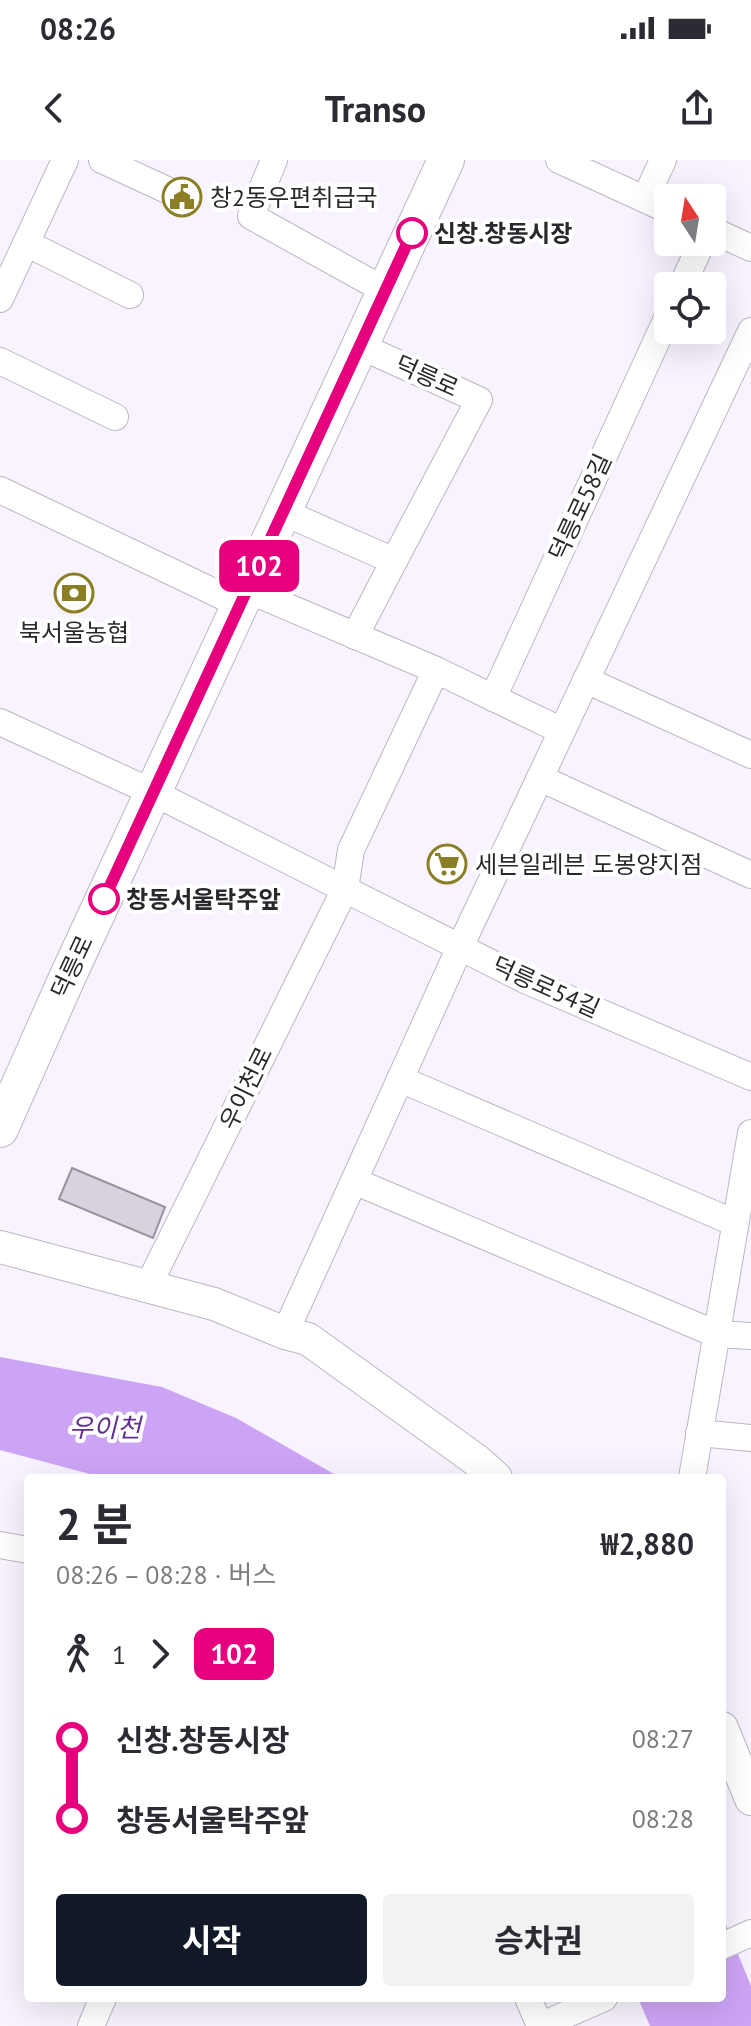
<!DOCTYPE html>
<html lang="ko">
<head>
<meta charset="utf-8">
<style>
  :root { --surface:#fff; --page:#f2f2f3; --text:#2b2b33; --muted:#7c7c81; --accent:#111827 }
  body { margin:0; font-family:"PT Sans","Noto Sans KR",sans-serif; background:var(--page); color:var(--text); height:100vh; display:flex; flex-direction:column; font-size:30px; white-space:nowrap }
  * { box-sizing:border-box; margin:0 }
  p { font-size:26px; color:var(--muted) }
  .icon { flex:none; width:44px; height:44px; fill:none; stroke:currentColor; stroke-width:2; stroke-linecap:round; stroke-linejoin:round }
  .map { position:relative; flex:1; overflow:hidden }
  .panel { position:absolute; left:24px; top:1314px; width:702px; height:528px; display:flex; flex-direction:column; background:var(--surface); border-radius:8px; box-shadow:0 8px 32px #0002 }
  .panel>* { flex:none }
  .badge { padding:0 16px; border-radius:12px; font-size:28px; line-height:52px }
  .needle { width:52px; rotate:348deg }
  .tools { position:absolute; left:654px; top:24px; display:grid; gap:16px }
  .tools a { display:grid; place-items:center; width:72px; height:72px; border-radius:8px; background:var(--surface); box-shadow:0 8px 32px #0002; font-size:40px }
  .map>.badge { position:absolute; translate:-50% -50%; box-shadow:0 0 0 4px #fff }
  .legs { display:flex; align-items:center; gap:12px; height:88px; padding:0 32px; font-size:26px }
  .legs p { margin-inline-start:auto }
  .head { display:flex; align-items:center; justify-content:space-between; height:136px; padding:0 32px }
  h1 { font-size:44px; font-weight:700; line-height:60px }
  .cta { display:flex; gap:16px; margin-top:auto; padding:16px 32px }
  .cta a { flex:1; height:92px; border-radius:8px; background:var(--accent); color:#fff; font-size:32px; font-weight:700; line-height:92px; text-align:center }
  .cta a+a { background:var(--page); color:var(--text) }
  ul { padding:0 32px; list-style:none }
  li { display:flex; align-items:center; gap:28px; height:80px; font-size:30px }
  li i { display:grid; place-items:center; width:12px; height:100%; margin:0 10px; background:currentColor }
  li i::after { content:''; width:20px; height:20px; margin:-10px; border:6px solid; border-radius:50%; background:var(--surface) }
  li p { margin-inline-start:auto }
  li:first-child i { background:linear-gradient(#0000 50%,currentColor 0) }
  li:last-child i { background:linear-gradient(currentColor 50%,#0000 0) }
  .status { display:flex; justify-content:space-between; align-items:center; height:56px; padding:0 40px; background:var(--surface); direction:ltr }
  .status svg { height:22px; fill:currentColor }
  header { display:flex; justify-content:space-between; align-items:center; height:104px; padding:0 32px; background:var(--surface); font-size:36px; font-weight:700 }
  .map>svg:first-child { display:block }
</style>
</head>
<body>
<div class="status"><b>08:26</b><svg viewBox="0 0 49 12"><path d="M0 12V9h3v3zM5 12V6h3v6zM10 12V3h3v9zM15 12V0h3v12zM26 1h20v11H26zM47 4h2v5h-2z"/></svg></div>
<header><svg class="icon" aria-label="back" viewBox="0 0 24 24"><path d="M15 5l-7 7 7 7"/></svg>Transo<svg class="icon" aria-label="share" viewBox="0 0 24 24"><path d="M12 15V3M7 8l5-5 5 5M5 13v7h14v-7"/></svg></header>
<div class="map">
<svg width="751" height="1866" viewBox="0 0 751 1866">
  <rect width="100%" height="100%" fill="#f8f3fe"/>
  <g fill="#cca4f5">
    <polygon points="0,1197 162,1227 236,1258 341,1318 105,1318 0,1290"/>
    <polygon points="722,1755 751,1826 751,1866 650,1866 638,1838 722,1838"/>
  </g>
  <polygon fill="#d8d2df" stroke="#97929e" stroke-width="2" points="72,1008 165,1047 153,1078 59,1039"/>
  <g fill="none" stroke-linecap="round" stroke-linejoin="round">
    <defs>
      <g id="minor">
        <polyline points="102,0 167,30"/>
        <polyline points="274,0 251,56 386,131"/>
        <polyline points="559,0 668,50"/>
        <polyline points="645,39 663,0"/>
        <polyline points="712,70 751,88"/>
        <polyline points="26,83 130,135"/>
        <polyline points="682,126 702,82"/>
        <polyline points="0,139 65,0"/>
        <polyline points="0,201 115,257"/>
        <polyline points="0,330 241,445"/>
        <polyline points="283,352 394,401 479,240 360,186"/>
        <polyline points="248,430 436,510 562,571"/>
        <polyline points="355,476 394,401"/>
        <polyline points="586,520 751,595"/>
        <polyline points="493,538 668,156"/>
        <polyline points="0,562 154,633 525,820 751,917"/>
        <polyline points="540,618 751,715"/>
        <polyline points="400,919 735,1063"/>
        <polyline points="354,1021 716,1174 751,1176"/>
        <polyline points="148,1126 345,729 351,690 436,510"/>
        <polyline points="285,1173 460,787 751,171"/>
        <polyline points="699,1273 751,1278"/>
        <polyline points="692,1318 751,973"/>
        <polyline points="0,1385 28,1390"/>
        <polyline points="722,1786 751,1773"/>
        <polyline points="528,1838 540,1866"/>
        <polyline points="91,1866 103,1838"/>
        <polyline points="540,1866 604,1838"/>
      </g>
      <g id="tertiary">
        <polyline points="0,1087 214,1144 285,1173 308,1179 476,1300 496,1318"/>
        <polyline points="722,1568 751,1639"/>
      </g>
      <polyline id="secondary" points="0,969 67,818 446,0"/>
    </defs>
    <use href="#minor" stroke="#bcb6c3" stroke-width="28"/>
    <use href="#tertiary" stroke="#bcb6c3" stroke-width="34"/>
    <use href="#secondary" stroke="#bcb6c3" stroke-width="38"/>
    <use href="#minor" stroke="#fff" stroke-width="26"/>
    <use href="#tertiary" stroke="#fff" stroke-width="32"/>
    <use href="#secondary" stroke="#fff" stroke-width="36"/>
  </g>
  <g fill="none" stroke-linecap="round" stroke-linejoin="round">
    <defs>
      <polyline id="line-1" points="104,739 412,73"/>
    </defs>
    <use href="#line-1" stroke="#fff" stroke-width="18"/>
    <use href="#line-1" stroke="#e6007e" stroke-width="12"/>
  </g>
  <defs>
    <symbol id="civic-ring" viewBox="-11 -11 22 22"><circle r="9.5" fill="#fff" stroke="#8b7f25" stroke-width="1.5"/><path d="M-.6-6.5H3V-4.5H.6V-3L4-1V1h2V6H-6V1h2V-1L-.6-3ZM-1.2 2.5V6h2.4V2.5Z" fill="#8b7f25"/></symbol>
    <symbol id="bank-ring" viewBox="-11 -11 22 22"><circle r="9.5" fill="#fff" stroke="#8b7f25" stroke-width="1.5"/><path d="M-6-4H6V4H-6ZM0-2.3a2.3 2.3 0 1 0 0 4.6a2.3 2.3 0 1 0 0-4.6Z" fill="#8b7f25"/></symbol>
    <symbol id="supermarket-ring" viewBox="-11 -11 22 22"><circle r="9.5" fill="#fff" stroke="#8b7f25" stroke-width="1.5"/><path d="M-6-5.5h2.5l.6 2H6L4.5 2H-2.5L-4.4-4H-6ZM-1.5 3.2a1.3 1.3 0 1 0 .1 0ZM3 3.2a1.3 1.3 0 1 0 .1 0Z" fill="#8b7f25"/></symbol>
  </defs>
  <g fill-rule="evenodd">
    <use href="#civic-ring" x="160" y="15" width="44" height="44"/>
    <use href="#bank-ring" x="52" y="411" width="44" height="44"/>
    <use href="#supermarket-ring" x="425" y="682" width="44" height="44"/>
  </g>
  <g fill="#fff" stroke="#e6007e" stroke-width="4">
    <circle cx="412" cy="73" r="14"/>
    <circle cx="104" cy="739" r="14"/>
  </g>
  <g text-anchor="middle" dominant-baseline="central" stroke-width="8" stroke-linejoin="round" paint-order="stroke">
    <g font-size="24" fill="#2a282d" stroke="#fff" text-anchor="start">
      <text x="210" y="37">창2동우편취급국</text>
      <text x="74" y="472" text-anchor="middle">북서울농협</text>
      <text x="475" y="704">세븐일레븐 도봉양지점</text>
    </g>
    <g font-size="24" font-weight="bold" fill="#2a282d" stroke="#fff" text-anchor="start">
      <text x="434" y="73">신창.창동시장</text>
      <text x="126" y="739">창동서울탁주앞</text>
    </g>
    <g font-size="24" fill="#2a282d" stroke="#fff">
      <text transform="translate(427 216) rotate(24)">덕릉로</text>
      <text transform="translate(580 347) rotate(-65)">덕릉로58길</text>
      <text transform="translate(72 807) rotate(-65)">덕릉로</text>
      <text transform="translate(546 827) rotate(24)">덕릉로54길</text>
      <text transform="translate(246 928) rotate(-64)">우이천로</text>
    </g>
    <g font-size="26" font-style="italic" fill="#63308d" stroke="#fff">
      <text x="105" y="1267">우이천</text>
    </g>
  </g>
</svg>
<div class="tools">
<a><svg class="needle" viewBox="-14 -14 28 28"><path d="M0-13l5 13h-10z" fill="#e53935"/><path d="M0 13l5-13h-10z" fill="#7c7c81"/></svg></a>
<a><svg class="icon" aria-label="locate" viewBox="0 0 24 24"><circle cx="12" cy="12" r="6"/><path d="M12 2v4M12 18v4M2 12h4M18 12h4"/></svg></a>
</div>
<b class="badge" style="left:259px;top:406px;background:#e6007e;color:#fff">102</b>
<section class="panel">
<div class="head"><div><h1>2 분</h1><p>08:26 – 08:28 · 버스</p></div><b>₩2,880</b></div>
<div class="legs"><svg class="icon" aria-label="walk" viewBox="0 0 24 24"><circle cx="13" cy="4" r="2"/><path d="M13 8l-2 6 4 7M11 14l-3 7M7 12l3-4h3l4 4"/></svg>1<svg class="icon" aria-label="forward" viewBox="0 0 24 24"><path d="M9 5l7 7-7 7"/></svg><b class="badge" style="background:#e6007e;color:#fff">102</b></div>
<ul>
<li><i style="color:#e6007e"></i><b>신창.창동시장</b><p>08:27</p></li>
<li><i style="color:#e6007e"></i><b>창동서울탁주앞</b><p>08:28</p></li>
</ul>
<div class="cta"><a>시작</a><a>승차권</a></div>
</section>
</div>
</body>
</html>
